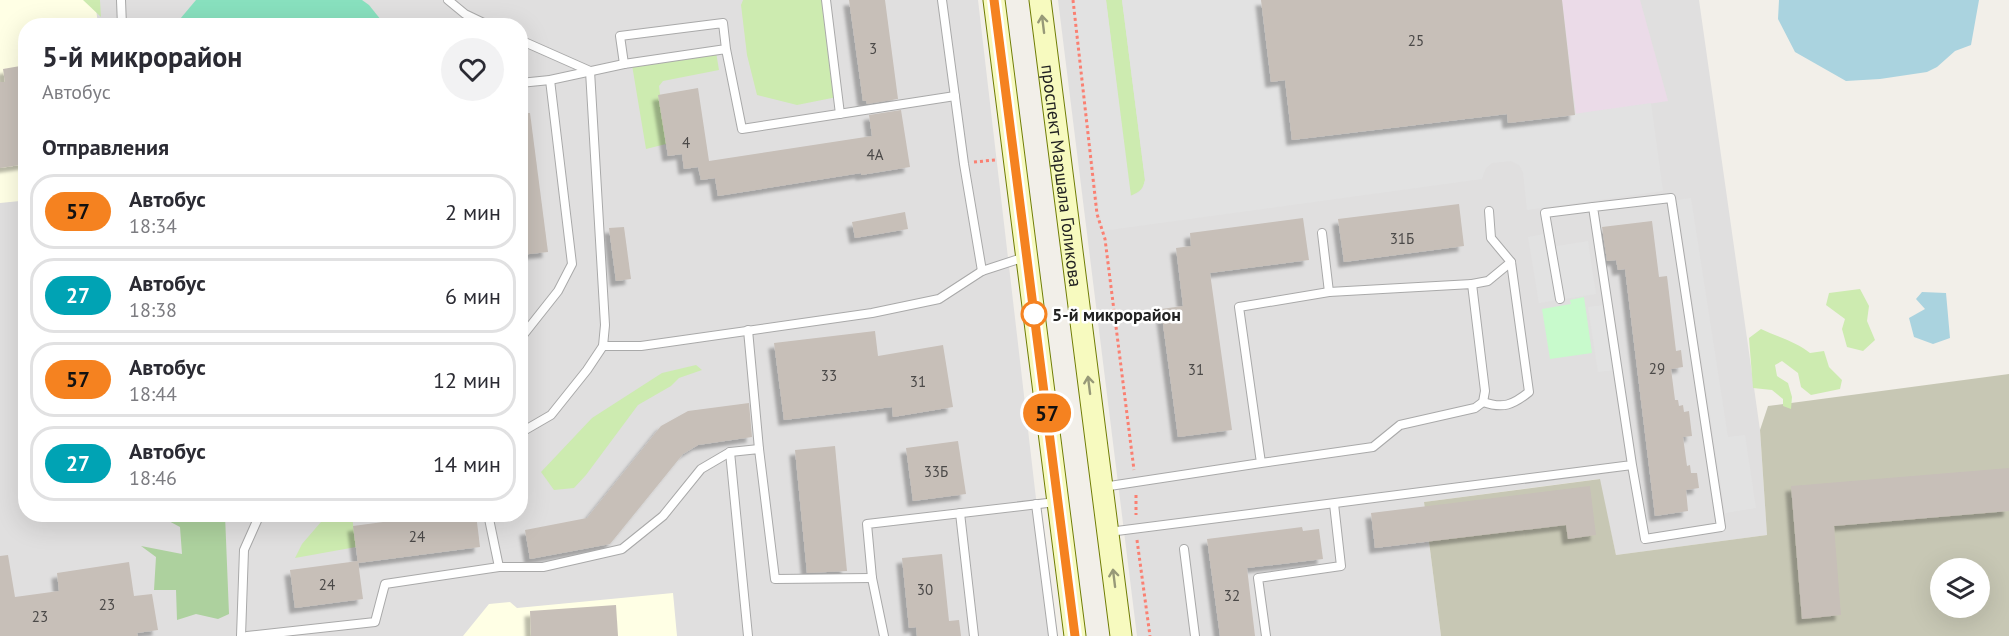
<!DOCTYPE html>
<html lang="ru">
<head>
<meta charset="utf-8">
<style>
  :root { --surface:#fff; --page:#f2f2f3; --text:#2b2b33; --muted:#7c7c81; --line:#e1e1e2 }
  body { margin:0; font-family:"PT Sans",sans-serif; background:var(--page); color:var(--text); height:100vh; display:flex; flex-direction:column; font-size:22px; white-space:nowrap }
  * { box-sizing:border-box; margin:0 }
  p { font-size:20px; color:var(--muted) }
  .icon { flex:none; width:33px; height:33px; fill:none; stroke:currentColor; stroke-width:2; stroke-linecap:round; stroke-linejoin:round }
  .map { position:relative; flex:1; overflow:hidden }
  .sheet { position:absolute; left:18px; top:18px; width:510px; height:504px; display:flex; flex-direction:column; background:var(--surface); border-radius:24px; box-shadow:0 6px 24px #0002 }
  .sheet>* { flex:none }
  .badge { padding:0 12px; border-radius:20px; font-size:21px; line-height:39px }
  .controls { position:absolute; left:1930px; top:558px; display:grid; gap:12px }
  .controls a { display:grid; place-items:center; width:60px; height:60px; border-radius:50%; background:var(--surface); box-shadow:0 6px 24px #0002; font-size:30px }
  .map>.badge { position:absolute; translate:-50% -50%; box-shadow:0 0 0 3px #fff }
  h2 { padding:0 24px; font-size:22px; line-height:54px }
  .round { display:grid; place-items:center; flex:none; width:63px; height:63px; border-radius:32px; background:var(--page) }
  .headline { display:flex; align-items:center; justify-content:space-between; height:102px; padding:0 24px }
  h1 { font-size:28px; font-weight:700; line-height:45px }
  ul { padding:0; list-style:none }
  li { display:flex; align-items:center; gap:18px; height:75px; margin:0 12px 9px; padding:0 12px; border:3px solid var(--line); border-radius:24px }
  li div { flex:1 }
  li b { display:block; font-size:22px }
  li em { font-style:normal }
  li .badge { min-width:66px; font-weight:700; text-align:center }
  .map>svg:first-child { display:block }
</style>
</head>
<body>
<div class="map">
<svg width="2009" height="636" viewBox="0 0 2009 636">
  <defs>
    <filter id="shadow"><feDropShadow dx="-5.5" dy="5.5" stdDeviation="1.5" flood-color="#0004"/></filter>
  </defs>
  <rect width="100%" height="100%" fill="#f2efe9"/>
  <g fill="#e0dfdf" fill-rule="evenodd">
    <path d="M0,0H978L1052,636H0ZM26,26H520V514H26Z"/>
    <polygon points="1058,0 1699,0 1760,430 1767,535 1616,555 1599,479 1424,502 1441,636 1137,636"/>
  </g>
  <polygon fill="#ebdbe8" points="1562,0 1640,0 1668,101 1576,115"/>
  <g fill="#ffffe5">
    <polygon points="0,0 95,0 98,25 26,26 25,244 20,201 0,203"/>
    <polygon points="673,593 677,636 463,636 489,604 510,602 517,608"/>
  </g>
  <path fill="#c7c7b4" fill-rule="evenodd" d="M2009,374V636H1441L1424,502L1600,479L1616,555L1767,535L1760,430L1768,406ZM1941,568H1980V608H1941Z"/>
  <g fill="#cdebb0">
    <polygon points="83,0 100,0 101,17"/>
    <polygon points="743,0 827,0 837,97 797,105 757,95 747,55 741,5"/>
    <path d="M1106,0H1122L1145,180C1143,189 1140,192 1130,196Z"/>
    <polygon points="716,52 719,70 663,81 659,86 666,144 646,149 632,65"/>
    <polygon points="1860,289 1869,306 1867,321 1875,340 1863,351 1847,347 1842,329 1845,319 1826,305 1829,293"/>
    <path d="M1761,329C1778,337 1797,342 1810,353L1824,351L1829,367L1842,380L1840,389L1811,395L1801,387L1798,373L1782,361L1775,365L1777,376L1788,383L1792,397L1791,409L1783,406V399L1772,390L1753,388L1749,338Z"/>
    <polygon points="696,365 702,370 679,378 671,386 638,405 586,475 574,488 554,490 541,472 592,418 662,373"/>
    <polygon points="327,515 358,515 352,516 356,547 295,558 302,544"/>
  </g>
  <polygon fill="#add19e" points="167,515 225,515 229,614 218,619 196,614 177,620 176,590 154,590 156,557 141,546 182,554 180,527 165,519"/>
  <polygon fill="#c8facc" points="1584,297 1592,353 1550,359 1542,309 1571,304 1570,300"/>
  <polygon fill="#88e0be" points="196,0 362,0 369,5 385,25 175,25"/>
  <g fill="#e2e2e2">
    <polygon points="1073,0 1106,0 1131,196 1138,193 1143,188 1145,180 1122,0 1261,0 1285,80 1507,114 1509,123 1651,103 1663,191 1527,210 1523,172 1519,165 1511,161 1492,163 1486,168 1482,179 1102,231"/>
    <polygon points="1691,198 1728,437 1745,435 1756,508 1725,513 1677,200"/>
    <polygon points="1543,234 1545,248 1588,241 1596,294 1539,303 1528,237"/>
    <polygon points="1605,305 1615,370 1598,372 1588,307"/>
  </g>
  <g fill="#aad3df">
    <polygon points="1779,0 1979,0 1971,45 1955,51 1937,67 1927,72 1880,79 1846,81 1795,52 1778,19"/>
    <polygon points="1922,292 1946,293 1950,338 1933,344 1914,337 1909,318 1925,309 1916,299"/>
  </g>
  <g fill="#c7bfb8" filter="url(#shadow)">
    <polygon points="849,0 885,0 898,99 867,104 866,101 863,101"/>
    <polygon points="1261,0 1562,0 1575,115 1508,123 1507,114 1292,140 1285,80 1271,82"/>
    <polygon points="26,65 26,164 0,168 0,82 5,82 3,69"/>
    <polygon points="698,88 709,161 872,136 869,115 901,110 910,167 861,175 861,173 718,196 715,178 701,180 698,167 684,169 682,154 668,156 658,95"/>
    <polygon points="520,113 530,113 548,252 520,255"/>
    <polygon points="1459,204 1464,246 1344,262 1338,219"/>
    <polygon points="905,212 908,229 855,238 852,222"/>
    <polygon points="1303,218 1309,260 1210,273 1232,430 1178,437 1161,309 1183,306 1176,248 1191,246 1190,233"/>
    <polygon points="1652,221 1659,277 1667,276 1676,351 1681,350 1683,367 1671,369 1675,400 1678,400 1679,406 1683,405 1684,412 1689,411 1692,436 1683,437 1687,466 1690,465 1691,473 1697,473 1699,488 1686,490 1688,511 1655,516 1625,269 1618,270 1616,260 1607,261 1602,227"/>
    <polygon points="624,227 631,279 616,281 609,228"/>
    <polygon points="875,331 878,356 943,345 953,407 893,417 892,407 784,420 774,343"/>
    <polygon points="749,403 752,437 698,445 683,454 610,544 530,559 525,530 587,518 661,426 688,411"/>
    <polygon points="958,441 966,494 913,501 906,448"/>
    <polygon points="835,446 847,571 807,573 795,450"/>
    <polygon points="2009,468 2009,511 1834,526 1841,615 1802,619 1791,486"/>
    <polygon points="1590,486 1596,535 1568,539 1566,525 1375,548 1371,513"/>
    <polygon points="443,514 476,514 480,547 358,563 353,526"/>
    <polygon points="1302,527 1303,531 1319,529 1323,559 1247,568 1255,636 1220,636 1207,539"/>
    <polygon points="942,554 949,621 959,620 961,636 917,636 916,627 909,628 902,558"/>
    <polygon points="8,555 15,597 59,591 57,573 129,562 134,596 152,594 158,630 137,633 138,636 0,636 0,556"/>
    <polygon points="358,561 363,599 295,608 290,570"/>
    <polygon points="616,605 618,636 531,636 530,611"/>
  </g>
  <g fill="none" stroke-linecap="round" stroke-linejoin="round">
    <defs>
      <g id="lane">
        <polyline points="121,0 122,26"/>
        <polyline points="448,0 465,14 490,26"/>
        <polyline points="826,0 840,114"/>
        <polyline points="942,0 964,164 982,271"/>
        <polyline points="520,40 590,71 605,325 603,346 587,370 551,415 520,433"/>
        <polyline points="726,49 723,23 620,36 624,64 726,49 742,129 955,96"/>
        <polyline points="520,83 550,80 624,64"/>
        <polyline points="1322,233 1329,292"/>
        <polyline points="1472,284 1488,281 1511,262"/>
        <polyline points="1560,299 1545,213 1593,207"/>
        <polyline points="748,330 759,449"/>
        <polyline points="520,339 558,291 572,264 550,80"/>
        <polyline points="603,346 641,346 872,313 939,299 982,271 1025,257"/>
        <path d="M1483,402C1503,409 1513,405 1529,392L1511,262L1491,238L1489,211"/>
        <polyline points="730,452 748,636"/>
        <polyline points="1103,487 1261,463 1239,307 1329,292 1472,284 1485,391 1483,402 1475,408 1400,425 1373,447 1261,463"/>
        <polyline points="1036,504 1053,636"/>
        <polyline points="960,513 974,636"/>
        <polyline points="488,514 499,567"/>
        <polyline points="1109,532 1632,465 1593,207 1671,198 1721,527 1645,539 1632,465"/>
        <polyline points="1184,549 1195,636"/>
        <polyline points="241,636 244,550 260,514"/>
        <polyline points="247,636 375,622 385,584 499,567 543,567 622,549 663,516 701,469 730,452 759,449 775,579 872,578"/>
        <polyline points="884,636 872,578 867,524 1056,502"/>
        <polyline points="1266,636 1258,578 1341,566 1334,504"/>
      </g>
      <g id="secondary">
        <polyline points="994,0 1075,636"/>
        <path id="s1" d="M1040,0L1121,636"/>
      </g>
    </defs>
    <use href="#lane" stroke="#a9a9a9" stroke-width="10"/>
    <use href="#secondary" stroke="#707d05" stroke-width="23"/>
    <g stroke="#fa8072" stroke-width="3" stroke-dasharray="3 3" stroke-linecap="butt">
      <polyline points="1073,0 1097,214 1105,239 1134,470"/>
      <polyline points="974,162 995,160"/>
      <polyline points="1136,495 1136,515"/>
      <polyline points="1137,540 1150,636"/>
    </g>
    <use href="#lane" stroke="#fff" stroke-width="8"/>
    <use href="#secondary" stroke="#f7fabf" stroke-width="21"/>
  </g>
  <defs><path id="oneway-shaft" d="M-6 0H5M1.5-3L5.5 0L1.5 3" fill="none" stroke-width="1.6" stroke-linecap="round" stroke-linejoin="round" transform="scale(1.5)"/></defs>
  <g stroke="#979978">
    <use href="#oneway-shaft" transform="translate(1043 24) rotate(-97)"/>
    <use href="#oneway-shaft" transform="translate(1089 385) rotate(-97)"/>
    <use href="#oneway-shaft" transform="translate(1114 578) rotate(-97)"/>
  </g>
  <g fill="none" stroke-linecap="round" stroke-linejoin="round">
    <defs>
      <polyline id="line" points="994,0 1075,636"/>
    </defs>
    <use href="#line" stroke="#fff" stroke-width="14"/>
    <use href="#line" stroke="#f58220" stroke-width="9"/>
  </g>
  <circle fill="#fff" stroke="#f58220" stroke-width="3" cx="1034" cy="314" r="12"/>
  <g text-anchor="middle" dominant-baseline="central" stroke-width="5" stroke-linejoin="round" paint-order="stroke">
    <g font-size="15" fill="#4b4948">
      <text x="1416" y="40">25</text>
      <text x="873" y="48">3</text>
      <text x="686" y="142">4</text>
      <text x="875" y="154">4А</text>
      <text x="1402" y="238">31Б</text>
      <text x="1657" y="368">29</text>
      <text x="1196" y="369">31</text>
      <text x="829" y="375">33</text>
      <text x="918" y="381">31</text>
      <text x="936" y="471">33Б</text>
      <text x="417" y="536">24</text>
      <text x="327" y="584">24</text>
      <text x="925" y="589">30</text>
      <text x="1232" y="595">32</text>
      <text x="107" y="604">23</text>
      <text x="40" y="616">23</text>
    </g>
    <g font-size="18" fill="#222" stroke="#fff">
      <text stroke="none"><textPath href="#s1" startOffset="177">проспект Маршала Голикова</textPath></text>
    </g>
    <g font-size="18" font-weight="bold" fill="#222" stroke="#fff" text-anchor="start">
      <text x="1052" y="314">5-й микрорайон</text>
    </g>
  </g>
</svg>
<div class="controls">
<a><svg class="icon" aria-label="layers" viewBox="0 0 24 24"><path d="M12 4l9 5-9 5-9-5zM3 14l9 5 9-5"/></svg></a>
</div>
<b class="badge" style="left:1047px;top:413px;background:#f58220;color:#111">57</b>
<section class="sheet">
<div class="headline"><div><h1>5-й микрорайон</h1><p>Автобус</p></div><a class="round"><svg class="icon" aria-label="heart" viewBox="0 0 24 24"><path d="M12 20l-8-8c-3-5 5-10 8-4 3-6 11-1 8 4z"/></svg></a></div>
<h2>Отправления</h2>
<ul>
<li><span class="badge" style="background:#f58220;color:#111">57</span><div><b>Автобус</b><p>18:34</p></div><em>2 мин</em></li>
<li><span class="badge" style="background:#00a3b4;color:#fff">27</span><div><b>Автобус</b><p>18:38</p></div><em>6 мин</em></li>
<li><span class="badge" style="background:#f58220;color:#111">57</span><div><b>Автобус</b><p>18:44</p></div><em>12 мин</em></li>
<li><span class="badge" style="background:#00a3b4;color:#fff">27</span><div><b>Автобус</b><p>18:46</p></div><em>14 мин</em></li>
</ul>
</section>
</div>
</body>
</html>
